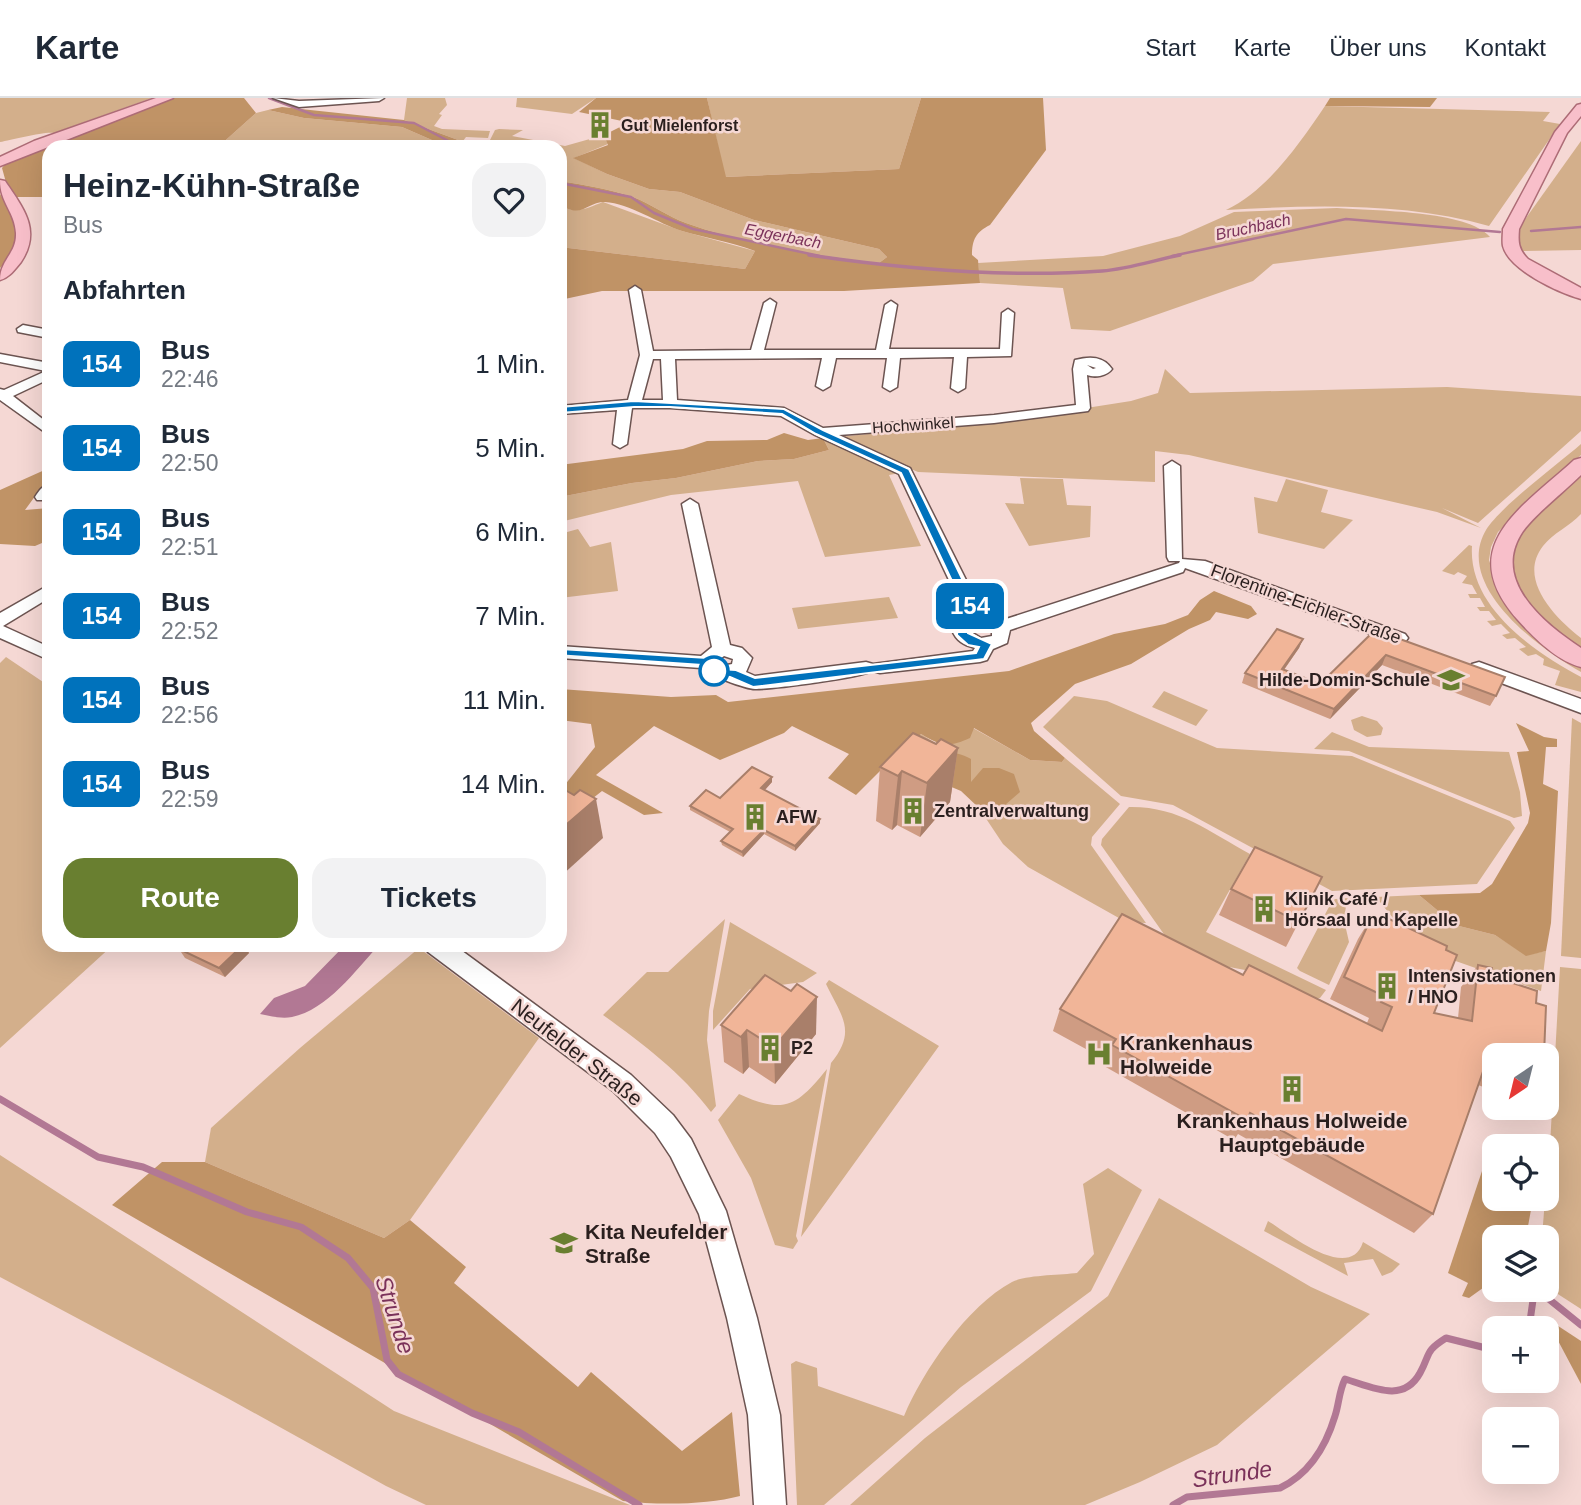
<!DOCTYPE html>
<html lang="de">
<head>
<meta charset="utf-8">
<style>
  :root { --surface:#fff; --page:#f2f2f3; --text:#1f2937; --muted:#747a83; --line:#e0e1e3; --accent:#697f30 }
  body { margin:0; font-family:Helvetica,sans-serif; background:var(--page); color:var(--text); height:100vh; display:flex; flex-direction:column; font-size:26px; white-space:nowrap }
  * { box-sizing:border-box; margin:0 }
  p { font-size:23px; color:var(--muted) }
  .icon { flex:none; width:38px; height:38px; fill:none; stroke:currentColor; stroke-width:2; stroke-linecap:round; stroke-linejoin:round }
  .map { position:relative; flex:1; overflow:hidden }
  .details { position:absolute; left:42px; top:42px; width:525px; height:812px; display:flex; flex-direction:column; background:var(--surface); border-radius:21px; box-shadow:0 7px 28px #0002 }
  .details>* { flex:none }
  .badge { padding:0 14px; border-radius:10px; font-size:24px; line-height:46px }
  .needle { width:46px; rotate:215deg }
  .tools { position:absolute; left:1482px; top:945px; display:grid; gap:14px }
  .tools a { display:grid; place-items:center; width:77px; height:77px; border-radius:14px; background:var(--surface); box-shadow:0 7px 28px #0002; font-size:35px }
  .map>.badge { position:absolute; translate:-50% -50%; box-shadow:0 0 0 4px #fff }
  h2 { padding:0 21px; font-size:26px; line-height:63px }
  .round { display:grid; place-items:center; flex:none; width:74px; height:74px; border-radius:21px; background:var(--page) }
  .headline { display:flex; align-items:center; justify-content:space-between; height:119px; padding:0 21px }
  h1 { font-size:33px; font-weight:800; line-height:52px }
  .primary-button { display:flex; gap:14px; margin-top:auto; padding:14px 21px }
  .primary-button a { flex:1; height:80px; border-radius:21px; background:var(--accent); color:#fff; font-size:28px; font-weight:800; line-height:80px; text-align:center }
  .primary-button a+a { background:var(--page); color:var(--text) }
  ul { padding:0; list-style:none }
  li { display:flex; align-items:center; gap:21px; height:84px; padding:0 21px }
  li div { flex:1 }
  li b { display:block; font-size:26px }
  li em { font-style:normal }
  li .badge { min-width:77px; font-weight:700; text-align:center }
  header { display:flex; align-items:center; gap:42px; box-sizing:border-box; height:98px; padding:0 35px; background:var(--surface); border-bottom:2px solid var(--line) }
  header strong { font-size:33px }
  nav { display:flex; gap:38px; margin-inline-start:auto; font-size:24px }
  .map>svg:first-child { display:block }
</style>
</head>
<body>
<header>
<strong>Karte</strong>
<nav><a>Start</a><a>Karte</a><a>Über uns</a><a>Kontakt</a></nav>
</header>
<div class="map">
<svg width="1581" height="1407" viewBox="0 0 1581 1407">
  <rect width="100%" height="100%" fill="#f5d8d4"/>
  <g fill="#d3af8b">
    <path d="M0,0H152L54,35C45,33 12,42 0,44Z"/>
    <path d="M407,0H445L447,7L439,16L442,17L434,28L442,31L490,33L488,40L466,39L463,43L489,44L495,32L499,31L523,32L512,38L565,48L604,37L608,46L574,60L607,76L649,91L680,94L754,122L879,151L887,159L879,165C814,157 748,147 686,125C667,118 651,106 633,99C610,91 584,87 560,83V49H477L404,22Z"/>
    <polygon points="517,0 596,0 572,16 516,9"/>
    <polygon points="707,0 921,0 899,71 725,79"/>
    <path d="M1325,8L1550,14L1543,23L1560,26L1489,128C1404,104 1313,107 1226,112C1268,92 1299,46 1325,8Z"/>
    <polygon points="268,12 304,20 402,29 448,49 218,49 256,15"/>
    <polygon points="1581,43 1581,152 1521,153 1516,134"/>
    <path d="M603,104L682,133L755,153L745,171L560,149V107C576,117 587,110 603,104Z"/>
    <path d="M1337,110C1373,113 1468,112 1490,139L1273,166L1253,183L1110,233L1071,231L1063,190L980,185L978,165L1103,158L1180,138L1234,114Z"/>
    <polygon points="1165,271 1190,295 1447,289 1581,298 1581,333 1478,425 1442,410 1481,430 1437,414 1189,357 1155,353 1155,384 918,374 837,339 1004,323 1131,303 1158,295"/>
    <polygon points="823,340 900,375 889,377 921,448 825,459 798,383 671,397 560,424 560,399 632,385 676,380 758,363 794,361 829,352"/>
    <path d="M1581,346V357L1498,434L1491,449L1489,462L1498,489L1581,566V574C1540,551 1453,488 1486,432C1501,408 1557,367 1581,346Z"/>
    <path d="M1581,374V416C1570,428 1553,435 1543,448C1517,481 1555,520 1581,540V554L1529,511L1509,476L1515,437Z"/>
    <polygon points="1020,380 1063,381 1067,407 1091,408 1090,439 1029,448 1005,405 1024,406"/>
    <polygon points="1286,381 1328,392 1321,414 1353,422 1324,451 1258,435 1254,399 1277,404"/>
    <polygon points="578,431 590,449 611,444 618,493 560,500 560,436"/>
    <path d="M1469,447L1472,448C1468,509 1533,553 1581,579V594L1555,587L1560,573L1543,567L1544,561L1536,556L1528,558L1519,551L1526,549L1515,540L1507,541L1502,537L1510,535L1501,526L1492,528L1487,523L1496,522L1489,513H1480L1477,509H1485L1480,500H1470L1468,496H1477L1472,487L1462,485L1467,478L1458,474L1454,477L1442,473Z"/>
    <polygon points="889,499 898,520 798,531 792,510"/>
    <polygon points="6,559 49,588 49,847 113,847 0,950 0,565"/>
    <polygon points="1164,593 1208,612 1196,628 1152,609"/>
    <polygon points="1074,598 1107,603 1217,650 1352,658 1510,723 1515,730 1477,786 1332,793 1173,707 1121,698 1043,629"/>
    <polygon points="1362,618 1377,623 1383,630 1381,637 1367,639 1354,632 1351,622"/>
    <polygon points="1572,620 1581,625 1581,860 1561,858"/>
    <polygon points="973,630 1030,662 1062,664 1065,660 1120,706 1092,739 1091,747 1146,825 1126,824 1028,769 1003,746 979,710 991,713 971,685 939,655 909,650 921,636 935,645"/>
    <polygon points="1332,634 1369,649 1509,654 1520,694 1522,718 1514,720 1349,653 1314,651"/>
    <path d="M1129,709C1178,708 1208,733 1250,756L1206,834L1326,892L1320,900L1307,902L1245,872L1203,864L1173,849L1101,747L1102,741Z"/>
    <polygon points="1419,797 1455,827 1495,837 1526,857 1546,853 1541,893 1430,854 1410,841 1376,799"/>
    <polygon points="1363,799 1360,805 1346,808 1344,822 1349,844 1329,887 1300,873 1297,870 1331,805 1335,801"/>
    <path d="M725,821L709,913L707,942L716,1008L711,1014C681,974 643,946 603,917L647,874H668Z"/>
    <polygon points="730,824 817,875 803,884 750,891 713,932 713,913"/>
    <polygon points="419,850 539,940 410,1122 384,1140 205,1064 211,1030 300,950"/>
    <polygon points="1560,869 1581,871 1581,1211 1547,1189 1547,1139 1542,1139 1545,1101 1547,1101"/>
    <path d="M829,882L939,948L801,1139L831,965C857,933 842,919 826,886Z"/>
    <path d="M827,971L796,1138L798,1143L793,1151L775,1147L751,1080L718,1022L739,996C785,1017 797,1008 827,971Z"/>
    <polygon points="0,1057 394,1313 630,1407 426,1407 386,1388 229,1301 0,1179"/>
    <path d="M1108,1070L1142,1092L1091,1193L961,1289L824,1407H797L791,1266L796,1263L817,1270L818,1288L904,1318C923,1273 967,1208 1012,1184C1025,1177 1061,1177 1077,1175L1094,1156L1083,1086Z"/>
    <polygon points="1159,1100 1311,1189 1370,1216 1217,1347 1140,1384 1085,1407 850,1407 925,1340 1108,1198"/>
    <path d="M1268,1123C1289,1136 1350,1185 1363,1144L1400,1166L1392,1174L1382,1178L1373,1161L1344,1165L1348,1178L1264,1133Z"/>
  </g>
  <g fill="#c09366">
    <polygon points="170,0 244,0 256,15 218,49 49,49 49,99 10,99 2,70 6,65"/>
    <path d="M596,0H707L726,79L899,71L921,0H1043L1046,52L990,127C976,134 972,142 972,157L978,162L980,185L844,193H602L560,202V187L564,184L560,182V149L745,171L755,153C731,144 706,140 682,133C659,126 629,105 605,104C586,104 583,121 560,107V83C584,87 610,91 633,99C651,106 667,118 686,125C748,147 814,157 879,165L887,159L879,151L754,122L680,94L649,91L607,76L573,60L608,47L604,37L624,27L622,23L579,14Z"/>
    <polygon points="1330,0 1437,0 1430,9 1325,8"/>
    <polygon points="282,9 404,22 477,49 448,49 402,29 304,20 268,12"/>
    <polygon points="0,96 15,121 20,137 7,163 0,170"/>
    <polygon points="784,335 808,342 823,340 829,352 794,361 758,363 676,380 632,385 560,399 560,367 683,351 707,343 767,342"/>
    <polygon points="49,370 49,379 25,412 49,410 49,442 35,448 0,446 0,392"/>
    <path d="M1214,493L1251,508L1257,516L1248,521L1216,514L1210,522L1189,531L1131,566L1075,586L1031,625L1034,633L1065,660L1062,664L1030,662L974,630L970,640C948,650 941,648 921,636L909,649C930,653 954,651 971,661V684L983,670H999L1014,676L1020,694L1005,707L991,713L979,710L961,693L890,663L856,697L828,680L849,656L792,628L784,635L720,662L654,628L596,677L663,715L644,717L602,693L578,712L560,693L595,649L591,626L560,622V591L671,599L716,597L728,604L1009,573L1114,536L1165,526L1188,517L1200,502Z"/>
    <polygon points="1516,625 1544,639 1557,641 1557,649 1546,649 1543,686 1558,693 1551,825 1546,853 1526,858 1495,837 1455,827 1419,797 1480,795 1492,786 1528,725 1530,715 1517,654 1529,653"/>
    <polygon points="1510,1041 1536,1047 1494,1048 1494,1101 1533,1101 1526,1139 1494,1139 1494,1182 1469,1200 1462,1198 1468,1185 1448,1175 1492,1043"/>
    <path d="M162,1064H205L384,1140L410,1122L466,1169L454,1185L578,1289L591,1274L682,1353L732,1314L740,1398C707,1407 657,1407 623,1403L112,1107Z"/>
    <polygon points="1546,1220 1581,1243 1581,1286"/>
  </g>
  <path fill="#b27894" d="M345,847H379C356,872 327,912 292,919C281,921 271,918 260,916L274,900L305,888Z"/>
  <g fill="none" stroke-linecap="round" stroke-linejoin="round">
    <g stroke="#b27894" stroke-width="2.5">
      <polyline points="269,0 314,17 414,25 460,49"/>
      <polyline points="560,85 631,99 654,115 693,131 820,158"/>
      <polyline points="1531,133 1581,129"/>
      <polyline points="1172,158 1346,121 1500,134"/>
    </g>
    <path stroke="#b27894" stroke-width="3.5" d="M809,157C904,171 1005,180 1102,173C1128,171 1155,162 1180,157"/>
    <g stroke="#b27894" stroke-width="7">
      <polyline points="0,1001 98,1059 143,1069 247,1114 301,1129 348,1160 373,1190 387,1262 398,1276 472,1315 519,1334 639,1407"/>
      <polyline points="1529,1230 1533,1202 1538,1196 1545,1198 1581,1227"/>
      <path d="M1173,1407L1187,1399L1280,1390C1309,1376 1326,1348 1335,1318C1339,1306 1339,1293 1345,1281C1372,1289 1403,1306 1420,1275C1431,1255 1424,1254 1446,1240L1494,1252"/>
    </g>
    <defs>
      <g id="minor">
        <polygon points="273,0 299,3 384,0 379,3 299,9"/>
        <path d="M635,188L641,192L653,253L751,252L764,205L770,201L776,205L764,252H876L885,207L891,203L897,207L889,251H1000L1002,215L1008,211L1014,215L1011,258L967,259L965,290L958,294L951,290L954,259L900,260L897,289L890,293L883,289L887,260H836L830,288L823,292L816,288L822,260L675,261L677,302L784,310L823,330L994,317L1076,307L1073,271L1075,262C1090,258 1103,258 1112,271C1107,278 1095,280 1087,277L1090,310L1088,313L994,325L839,337L910,370L982,514L1003,522L1179,465L1180,463H1169L1167,459L1164,368L1172,363L1180,368L1182,461L1205,463L1405,536L1408,540L1405,544H1393L1185,470L1183,474L1010,532L1007,545L993,551L987,562L980,564L880,575L873,573C858,580 775,591 755,591C746,591 706,576 701,570L560,560V548L701,558L712,549L682,406L690,401L698,406L730,547L742,550L752,560L746,574L755,578L866,564L873,566L973,553L975,550C964,547 956,543 952,532L959,520L966,518L899,376L815,337L781,318L670,310H632L627,346L620,350L613,346L617,312L560,316V308L628,302L640,257L629,192ZM653,261H661L663,302H642ZM1087,267L1096,270L1093,271ZM982,526L992,531V538L981,540L971,534L972,528ZM724,558L733,561L732,566L722,568L716,564Z"/>
        <polygon points="23,227 49,232 49,240 18,234 17,231"/>
        <polygon points="0,256 49,265 49,281 13,298 49,326 49,337 0,302 0,291 4,292 46,273 0,264"/>
        <path d="M49,386V402H37L35,399C39,393 42,388 49,386Z"/>
        <polygon points="49,487 49,500 3,528 49,549 49,562 0,540 0,515"/>
        <polygon points="1479,564 1581,601 1581,615 1472,574 1470,570 1472,566"/>
        <polygon points="424,847 454,847 631,977 673,1017 691,1041 726,1113 757,1220 780,1317 786,1407 754,1407 748,1317 727,1220 699,1116 671,1059 655,1035 613,993 428,854"/>
      </g>
      <g id="major">
        <polygon points="156,0 173,0 0,68 0,59 34,43"/>
        <path d="M1581,6V18L1567,35L1519,131C1518,144 1518,151 1528,161L1581,190V201C1559,195 1509,172 1503,148C1502,143 1503,136 1503,131L1555,34L1577,7Z"/>
        <path d="M0,82L5,83C23,110 42,132 21,164C15,171 9,180 0,182C0,162 17,155 16,135C15,114 0,105 0,82Z"/>
        <path d="M1581,360V377C1565,393 1529,421 1520,438C1493,485 1546,527 1581,550V569C1557,563 1533,539 1517,521C1453,448 1522,410 1574,362Z"/>
      </g>
    </defs>
    <use href="#minor" stroke="#6c5451" stroke-width="3"/>
    <use href="#major" stroke="#ad6c76" stroke-width="3"/>
    <use href="#minor" fill="#fff" fill-rule="evenodd"/>
    <use href="#major" fill="#f8bfca" fill-rule="evenodd"/>
  </g>
  <g fill="#cf9c83">
    <polygon points="1375,532 1496,598 1490,608 1382,567 1330,621 1242,585 1245,575 1303,541 1299,550 1284,572 1320,586"/>
    <polygon points="936,646 958,650 950,704 920,739 897,727 892,732 876,723 880,669"/>
    <polygon points="772,679 772,684 765,692 820,725 795,753 764,736 743,759 722,747 721,743 730,734 690,712 690,708 720,700"/>
    <polygon points="1322,779 1286,849 1219,817 1231,791"/>
    <polygon points="1372,818 1446,852 1434,915 1458,920 1461,889 1478,867 1492,878 1494,993 1478,987 1433,1116 1414,1135 1238,1036 1234,1042 1104,968 1106,962 1053,933 1060,911 1243,877 1367,925 1369,920 1330,901 1358,841"/>
    <polygon points="183,847 244,847 249,855 225,879 185,860 179,851"/>
    <polygon points="721,927 816,936 775,986 749,969 743,976 724,964"/>
  </g>
  <g fill="#a97f6a">
    <polygon points="1303,541 1299,550 1278,580 1282,571"/>
    <polygon points="1386,557 1382,567 1330,621 1334,611"/>
    <polygon points="958,650 950,704 920,739 927,685"/>
    <polygon points="902,673 897,727 892,732 898,678"/>
    <polygon points="772,679 772,684 762,695 761,690"/>
    <polygon points="596,701 603,740 560,779 560,732"/>
    <polygon points="820,721 820,725 795,753 795,748"/>
    <polygon points="764,732 764,736 743,759 742,754"/>
    <polygon points="243,847 249,855 225,879 219,870"/>
    <polygon points="817,899 816,936 775,986 774,949"/>
    <polygon points="747,932 749,969 743,976 741,939"/>
  </g>
  <g fill="#f1b598" stroke="#a97f6a" stroke-width="2">
    <polygon points="1277,531 1303,541 1282,571 1320,586 1375,532 1505,579 1496,598 1386,557 1334,611 1245,575"/>
    <polygon points="913,635 936,646 941,641 958,650 927,685 902,673 898,678 880,669"/>
    <polygon points="752,669 772,679 761,690 820,721 795,748 764,732 742,754 721,743 733,731 690,708 706,692 720,700"/>
    <polygon points="560,689 574,697 580,692 596,701 560,732"/>
    <polygon points="1255,749 1322,779 1299,824 1231,791"/>
    <polygon points="1122,816 1243,877 1249,867 1382,933 1392,909 1381,904 1384,898 1344,879 1372,818 1383,823 1385,819 1447,848 1446,852 1457,857 1434,915 1472,923 1478,867 1492,870 1492,878 1537,893 1536,905 1546,908 1544,957 1494,957 1494,965 1487,962 1433,1116 1250,1015 1247,1022 1112,947 1116,941 1060,911"/>
    <polygon points="183,847 243,847 219,870 179,851"/>
    <polygon points="765,877 791,893 797,886 817,899 774,949 747,932 741,939 721,927"/>
  </g>
  <polygon fill="#0072bc" stroke="#fff" stroke-width="2" points="634,303 784,311 823,332 909,371 981,520 968,530 968,535 992,546 984,561 753,589 730,579 713,577 702,567 556,557 556,552 560,551 708,560 720,571 736,572 755,580 976,555 979,549 968,547 957,537 958,526 969,519 901,375 816,336 782,316 670,309 634,309 560,315 555,312 560,309"/>
  <defs>
    <symbol id="building-bare" viewBox="-9 -9 18 18"><path d="M-4-6H4V6H1V3H-1V6H-4ZM-2.5-4.3h1.7v1.8h-1.7ZM.8-4.3h1.7v1.8H.8ZM-2.5-1h1.7V.8h-1.7ZM.8-1h1.7V.8H.8Z" fill="#697f30" stroke="#f5d8d4" stroke-width="2.5" paint-order="stroke"/></symbol>
    <symbol id="school-bare" viewBox="-9 -9 18 18"><path d="M0-5L7-2L0 1L-7-2ZM-4 1L0 2.5L4 1V4Q0 6-4 4Z" fill="#697f30" stroke="#f5d8d4" stroke-width="2.5" paint-order="stroke"/></symbol>
    <symbol id="hospital-bare" viewBox="-9 -9 18 18"><path d="M-5-5h3v3.5h4V-5h3V5h-3V1.5h-4V5h-3Z" fill="#697f30" stroke="#f5d8d4" stroke-width="2.5" paint-order="stroke"/></symbol>
  </defs>
  <g fill-rule="evenodd">
    <use href="#building-bare" x="581" y="8" width="38" height="38"/>
    <use href="#school-bare" x="1432" y="563" width="38" height="38"/>
    <use href="#building-bare" x="894" y="694" width="38" height="38"/>
    <use href="#building-bare" x="736" y="700" width="38" height="38"/>
    <use href="#building-bare" x="1245" y="792" width="38" height="38"/>
    <use href="#building-bare" x="1368" y="869" width="38" height="38"/>
    <use href="#building-bare" x="751" y="931" width="38" height="38"/>
    <use href="#hospital-bare" x="1080" y="937" width="38" height="38"/>
    <use href="#building-bare" x="1273" y="972" width="38" height="38"/>
    <use href="#school-bare" x="545" y="1126" width="38" height="38"/>
  </g>
  <circle fill="#fff" stroke="#0072bc" stroke-width="3.5" cx="714" cy="573" r="14"/>
  <g text-anchor="middle" dominant-baseline="central" stroke-width="5" stroke-linejoin="round" paint-order="stroke">
    <g font-size="16" font-weight="bold" fill="#2a1f1e" stroke="#f5d8d4" text-anchor="start">
      <text x="621" y="27">Gut Mielenforst</text>
    </g>
    <g font-size="16" font-style="italic" fill="#7b325a" stroke="#f5d8d4">
      <text transform="translate(1253 129) rotate(-12)">Bruchbach</text>
      <text transform="translate(783 138) rotate(11)">Eggerbach</text>
    </g>
    <g font-size="16" fill="#2a1f1e" stroke="#f5d8d4">
      <text transform="translate(913 327) rotate(-4)">Hochwinkel</text>
    </g>
    <g font-size="18" fill="#2a1f1e" stroke="#f5d8d4">
      <text transform="translate(1306 506) rotate(20)">Florentine-Eichler-Straße</text>
    </g>
    <g font-size="18" font-weight="bold" fill="#2a1f1e" stroke="#f5d8d4" text-anchor="start">
      <text x="1430" y="582" text-anchor="end">Hilde-Domin-Schule</text>
      <text x="934" y="713">Zentralverwaltung</text>
      <text x="776" y="719">AFW</text>
      <text x="1285" y="801">Klinik Café /<tspan x="1285" dy="21">Hörsaal und Kapelle</tspan></text>
      <text x="1408" y="878">Intensivstationen<tspan x="1408" dy="21">/ HNO</tspan></text>
      <text x="791" y="950">P2</text>
    </g>
    <g font-size="21" font-weight="bold" fill="#2a1f1e" stroke="#f5d8d4" text-anchor="start">
      <text x="1120" y="944">Krankenhaus<tspan x="1120" dy="24">Holweide</tspan></text>
      <text x="1292" y="1022" text-anchor="middle">Krankenhaus Holweide<tspan x="1292" dy="24">Hauptgebäude</tspan></text>
      <text x="585" y="1133">Kita Neufelder<tspan x="585" dy="24">Straße</tspan></text>
    </g>
    <g font-size="21" fill="#2a1f1e" stroke="#f5d8d4">
      <text transform="translate(577 954) rotate(38)">Neufelder Straße</text>
    </g>
    <g font-size="23" font-style="italic" fill="#7b325a" stroke="#f5d8d4">
      <text transform="translate(395 1217) rotate(72)">Strunde</text>
      <text transform="translate(1232 1376) rotate(-8)">Strunde</text>
    </g>
  </g>
</svg>
<div class="tools">
<a><svg class="needle" viewBox="-14 -14 28 28"><path d="M0-13l5 13h-10z" fill="#e53935"/><path d="M0 13l5-13h-10z" fill="#747a83"/></svg></a>
<a><svg class="icon" aria-label="locate" viewBox="0 0 24 24"><circle cx="12" cy="12" r="6"/><path d="M12 2v4M12 18v4M2 12h4M18 12h4"/></svg></a>
<a><svg class="icon" aria-label="layers" viewBox="0 0 24 24"><path d="M12 4l9 5-9 5-9-5zM3 14l9 5 9-5"/></svg></a>
<a>+</a>
<a>−</a>
</div>
<b class="badge" style="left:970px;top:508px;background:#0072bc;color:#fff">154</b>
<section class="details">
<div class="headline"><div><h1>Heinz-Kühn-Straße</h1><p>Bus</p></div><a class="round"><svg class="icon" aria-label="heart" viewBox="0 0 24 24"><path d="M12 20l-8-8c-3-5 5-10 8-4 3-6 11-1 8 4z"/></svg></a></div>
<h2>Abfahrten</h2>
<ul>
<li><span class="badge" style="background:#0072bc;color:#fff">154</span><div><b>Bus</b><p>22:46</p></div><em>1 Min.</em></li>
<li><span class="badge" style="background:#0072bc;color:#fff">154</span><div><b>Bus</b><p>22:50</p></div><em>5 Min.</em></li>
<li><span class="badge" style="background:#0072bc;color:#fff">154</span><div><b>Bus</b><p>22:51</p></div><em>6 Min.</em></li>
<li><span class="badge" style="background:#0072bc;color:#fff">154</span><div><b>Bus</b><p>22:52</p></div><em>7 Min.</em></li>
<li><span class="badge" style="background:#0072bc;color:#fff">154</span><div><b>Bus</b><p>22:56</p></div><em>11 Min.</em></li>
<li><span class="badge" style="background:#0072bc;color:#fff">154</span><div><b>Bus</b><p>22:59</p></div><em>14 Min.</em></li>
</ul>
<div class="primary-button"><a>Route</a><a>Tickets</a></div>
</section>
</div>
</body>
</html>
